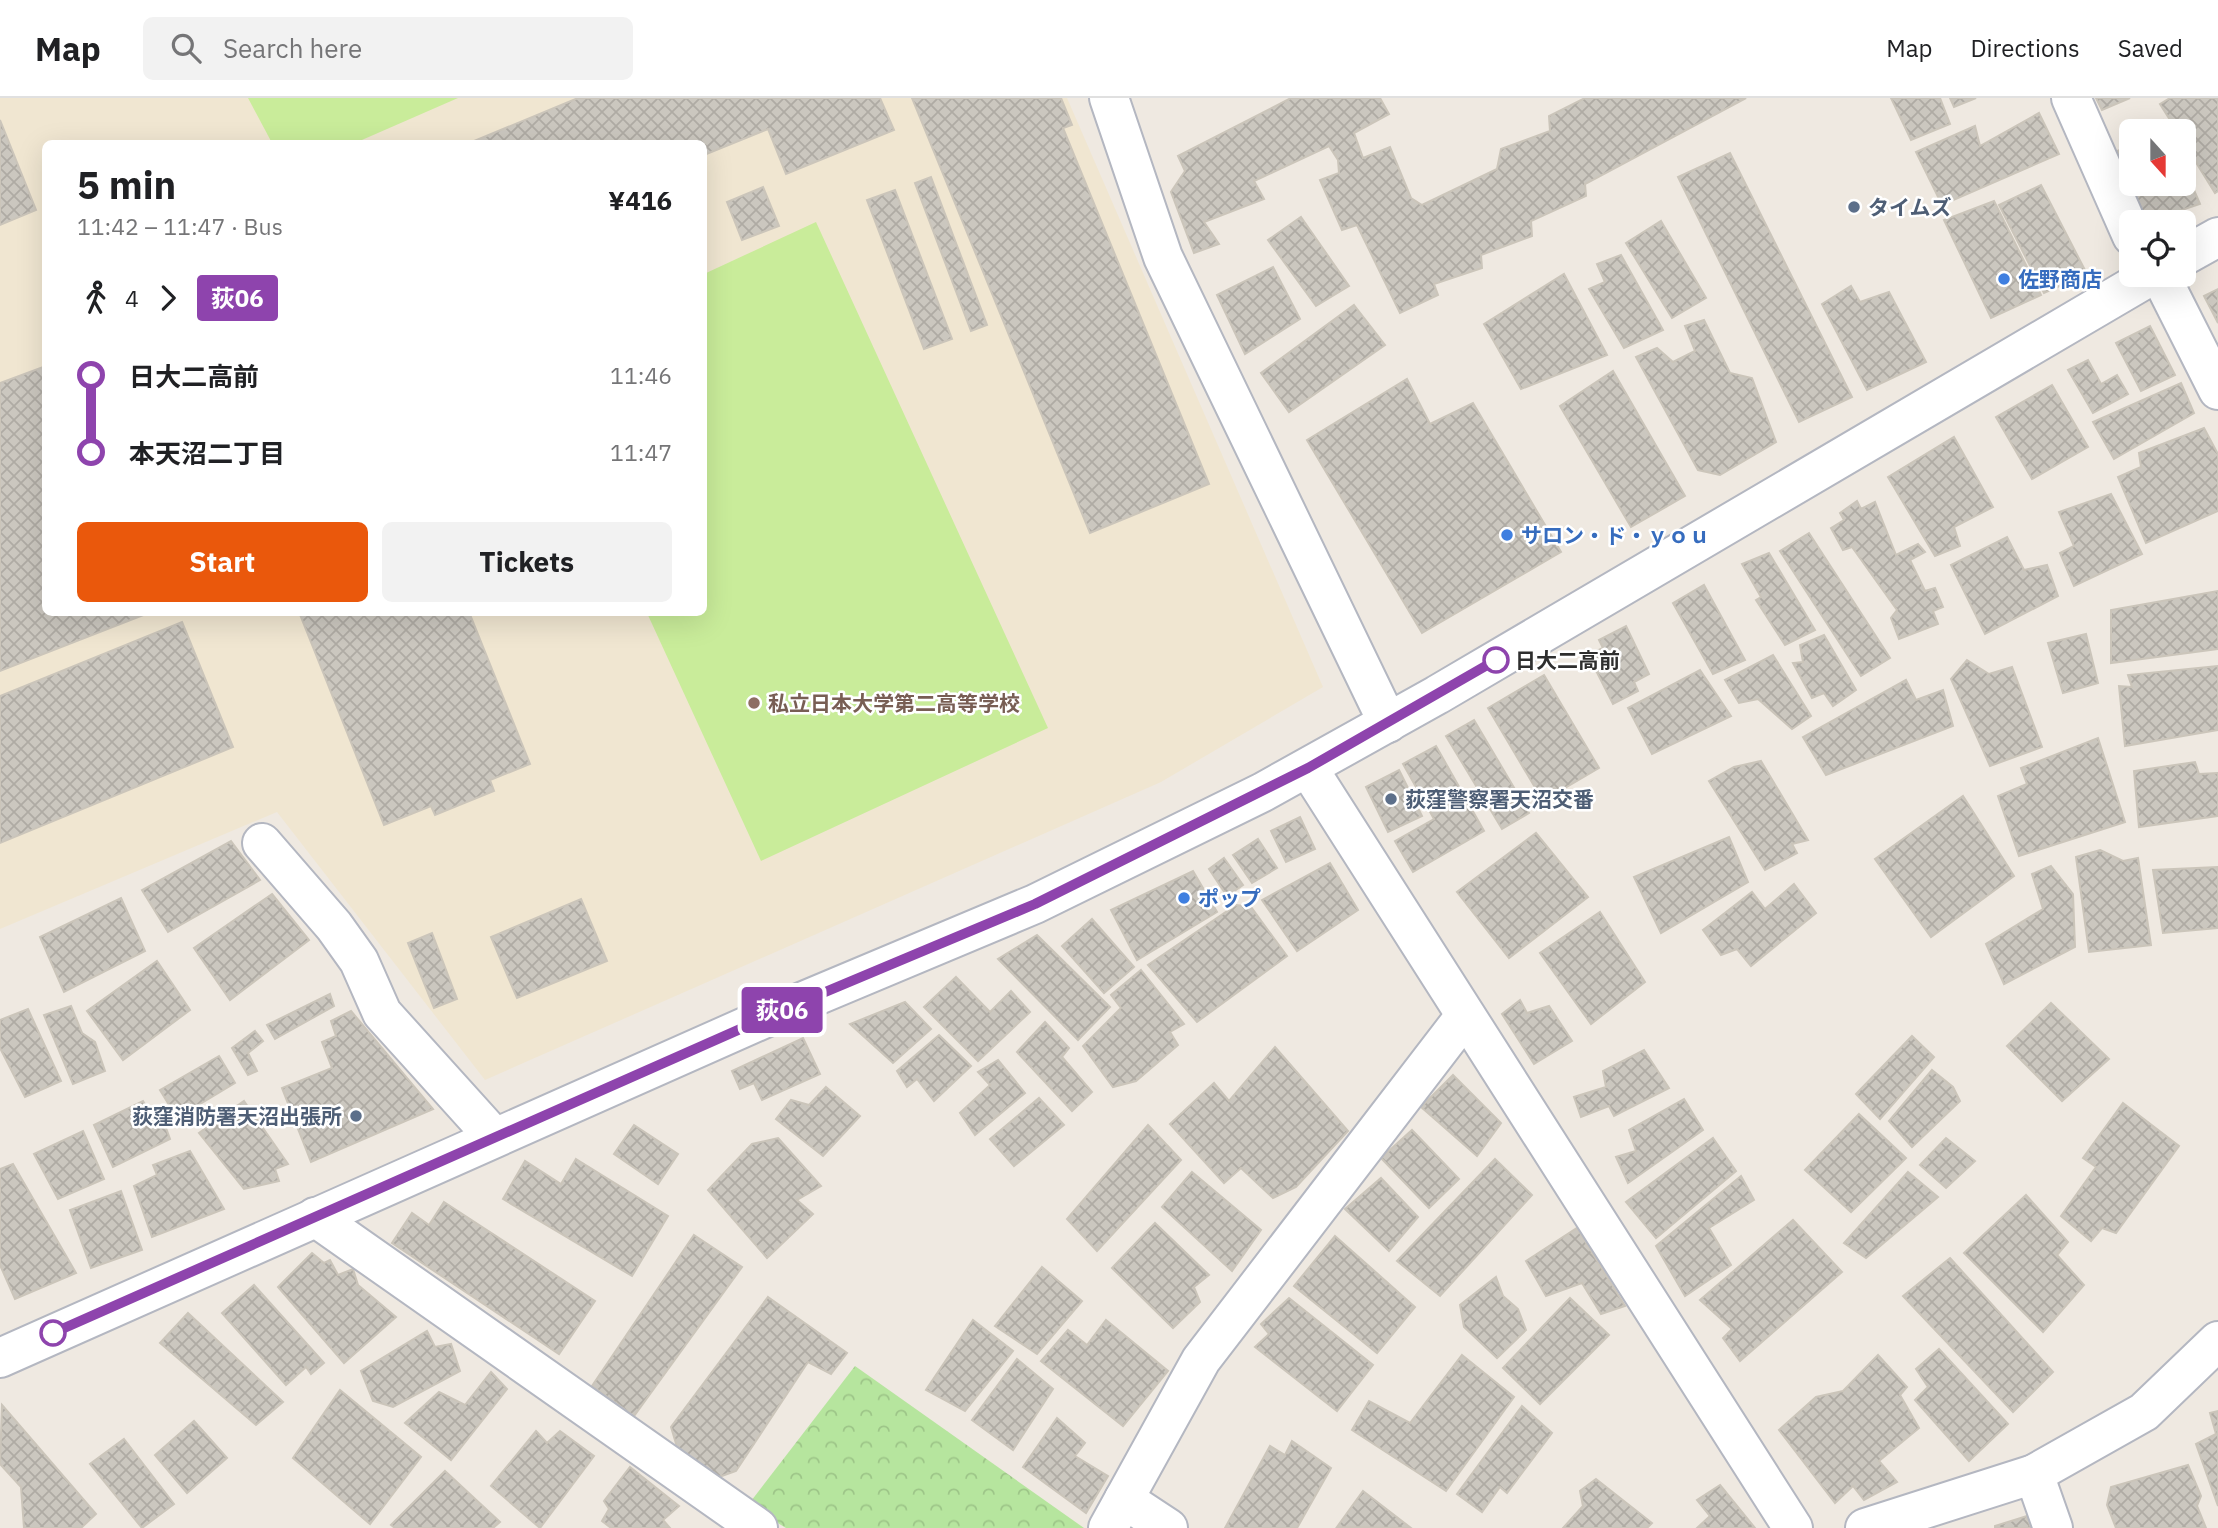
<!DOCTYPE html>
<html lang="en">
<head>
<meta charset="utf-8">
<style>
  :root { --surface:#fff; --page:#f2f2f2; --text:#202124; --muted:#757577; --line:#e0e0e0; --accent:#ea580c }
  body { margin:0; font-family:"IBM Plex Sans","Noto Sans JP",sans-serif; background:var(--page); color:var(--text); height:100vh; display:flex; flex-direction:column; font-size:26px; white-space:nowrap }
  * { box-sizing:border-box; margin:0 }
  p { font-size:23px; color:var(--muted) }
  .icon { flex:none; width:38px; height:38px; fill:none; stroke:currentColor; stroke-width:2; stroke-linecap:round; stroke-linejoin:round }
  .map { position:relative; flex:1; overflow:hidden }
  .sheet { position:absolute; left:42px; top:42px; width:665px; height:476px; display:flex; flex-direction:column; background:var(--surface); border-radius:10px; box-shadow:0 7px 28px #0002 }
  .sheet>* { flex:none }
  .badge { padding:0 14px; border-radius:5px; font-size:24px; line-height:46px }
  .needle { width:46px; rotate:159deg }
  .fabs { position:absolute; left:2119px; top:21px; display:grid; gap:14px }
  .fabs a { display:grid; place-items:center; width:77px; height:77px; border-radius:10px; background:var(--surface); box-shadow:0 7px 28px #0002; font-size:35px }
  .map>.badge { position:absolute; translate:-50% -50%; box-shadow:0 0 0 4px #fff }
  .legs { display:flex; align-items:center; gap:10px; height:77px; padding:0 35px; font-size:23px }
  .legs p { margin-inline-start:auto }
  .head { display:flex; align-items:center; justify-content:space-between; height:119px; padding:0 35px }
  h1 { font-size:38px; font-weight:800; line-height:52px }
  .cta { display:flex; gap:14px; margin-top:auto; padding:14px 35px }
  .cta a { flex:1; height:80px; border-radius:10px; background:var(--accent); color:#fff; font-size:28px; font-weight:800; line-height:80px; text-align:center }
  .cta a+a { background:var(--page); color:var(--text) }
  ul { padding:0 35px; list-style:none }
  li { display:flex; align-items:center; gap:24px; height:77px; font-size:26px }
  li i { display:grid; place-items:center; width:10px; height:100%; margin:0 9px; background:currentColor }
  li i::after { content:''; width:18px; height:18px; margin:-9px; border:5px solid; border-radius:50%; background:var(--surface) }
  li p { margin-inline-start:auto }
  li:first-child i { background:linear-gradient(#0000 50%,currentColor 0) }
  li:last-child i { background:linear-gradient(currentColor 50%,#0000 0) }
  header { display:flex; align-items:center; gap:42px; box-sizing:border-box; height:98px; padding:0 35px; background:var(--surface); border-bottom:2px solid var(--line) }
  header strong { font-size:33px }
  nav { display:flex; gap:38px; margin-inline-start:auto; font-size:24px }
  .search { width:490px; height:63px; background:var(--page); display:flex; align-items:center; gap:18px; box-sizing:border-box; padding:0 24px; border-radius:10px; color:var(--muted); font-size:26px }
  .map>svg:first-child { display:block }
</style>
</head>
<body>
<header>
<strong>Map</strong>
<div class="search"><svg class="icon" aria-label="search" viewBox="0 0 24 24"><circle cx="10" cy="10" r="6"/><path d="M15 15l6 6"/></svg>Search here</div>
<nav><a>Map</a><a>Directions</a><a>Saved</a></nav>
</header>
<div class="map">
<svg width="2218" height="1430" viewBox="0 0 2218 1430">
  <defs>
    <pattern id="forest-crowns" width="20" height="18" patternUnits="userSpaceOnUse" patternTransform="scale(1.75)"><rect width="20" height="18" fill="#b6e59e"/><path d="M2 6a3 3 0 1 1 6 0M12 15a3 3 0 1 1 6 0" fill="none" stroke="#9dc588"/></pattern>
    <pattern id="building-cross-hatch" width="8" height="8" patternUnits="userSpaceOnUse" patternTransform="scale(1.75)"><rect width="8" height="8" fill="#cbc7bf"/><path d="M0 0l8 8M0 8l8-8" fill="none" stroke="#afaba4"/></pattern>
  </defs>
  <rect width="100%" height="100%" fill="#efe9e1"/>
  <path fill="#f0e6d1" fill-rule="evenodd" d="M0,0H1067L1323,589L1161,684L485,982L277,714L0,831ZM46,46H704V514H46Z"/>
  <polygon fill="url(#forest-crowns)" points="855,1268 1084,1430 786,1430 748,1407"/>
  <g fill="#c9ec9a">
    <polygon points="248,0 458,0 355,45 272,45"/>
    <polygon points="816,124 1048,630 761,763 647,515 704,514 704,176"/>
  </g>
  <g fill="url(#building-cross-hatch)" stroke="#cbc5ba" stroke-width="2">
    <polygon points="578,0 880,0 894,32 786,76 768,31 704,57 704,46 467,46"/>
    <polygon points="912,0 1061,0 1072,27 1063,30 1209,386 1090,435"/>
    <polygon points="1291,0 1380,0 1389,16 1354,35 1363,60 1390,49 1411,100 1422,107 1497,71 1501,51 1550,33 1549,18 1585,0 1746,0 1585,86 1586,98 1531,123 1532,138 1481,157 1482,170 1434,186 1438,197 1400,215 1357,127 1342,132 1320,82 1339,75 1338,62 1329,48 1254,83 1264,101 1204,124 1219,146 1194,155 1171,94 1185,73 1178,58"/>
    <polygon points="1891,0 1940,0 1950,26 1911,42"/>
    <polygon points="1950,0 1976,0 1954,9"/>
    <polygon points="2096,0 2130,0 2102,12"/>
    <polygon points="2170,0 2218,0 2218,93 2215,95 2184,45 2184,33 2177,33 2160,6"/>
    <polygon points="2039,15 2059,56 1942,107 1916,54 1975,28 1980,48"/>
    <polygon points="0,22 36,112 0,127"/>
    <polygon points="2163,22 2168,33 2137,33 2136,32"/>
    <polygon points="2132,47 2132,86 2184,86 2184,69 2200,106 2146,124 2117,53"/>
    <polygon points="1730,55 1852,299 1799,324 1678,79"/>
    <polygon points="931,79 987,227 971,233 915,85"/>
    <polygon points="2041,87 2087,176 2044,195 1999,107"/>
    <polygon points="763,89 779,128 742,142 727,104"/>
    <polygon points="895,92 952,241 924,251 867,102"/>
    <polygon points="1994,103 2041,197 1991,220 1944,122"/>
    <polygon points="1301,119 1349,188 1316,208 1268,142"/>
    <polygon points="1661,123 1706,200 1672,220 1626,145"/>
    <polygon points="1621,157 1663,232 1624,250 1589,191 1605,184 1597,166"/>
    <polygon points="1273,169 1300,221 1245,256 1217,197"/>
    <polygon points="1564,176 1607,257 1521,291 1484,226"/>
    <polygon points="1851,188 1860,204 1889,194 1926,264 1867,292 1822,206"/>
    <polygon points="2218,191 2218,225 2204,198"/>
    <polygon points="1354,207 1385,247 1289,314 1261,275"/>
    <polygon points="1704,222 1730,275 1752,280 1776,344 1720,377 1698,372 1636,259 1657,250 1673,264 1695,253 1685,228"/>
    <polygon points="2150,228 2175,277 2141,293 2116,245"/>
    <polygon points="2088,262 2101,286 2117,277 2128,296 2093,315 2068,272"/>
    <polygon points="46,268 46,514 151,514 0,573 0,285"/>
    <polygon points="1613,273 1685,398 1631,429 1560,308"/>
    <polygon points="1407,281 1430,326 1473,305 1561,454 1422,535 1307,342"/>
    <polygon points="2181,285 2194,315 2114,361 2093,324"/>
    <polygon points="2052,287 2088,349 2032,381 1996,319"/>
    <polygon points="2204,330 2218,356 2218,413 2146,445 2118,379 2141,369 2139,355"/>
    <polygon points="1954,339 1993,409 1954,429 1960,448 1935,458 1888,379"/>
    <polygon points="2111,396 2142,456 2074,488 2060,455 2074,448 2059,414"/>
    <polygon points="1857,403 1861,411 1875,404 1896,457 1918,446 1925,454 1910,462 1925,493 1935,490 1943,509 1933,513 1938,526 1899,541 1891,520 1897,512 1852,449 1843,452 1831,430 1844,422 1840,415"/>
    <polygon points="1809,435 1890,560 1861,578 1780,453"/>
    <polygon points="2007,439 2024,472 2047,467 2058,498 1985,536 1951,467"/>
    <polygon points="1769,455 1815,532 1785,547 1756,502 1761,499 1742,466"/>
    <polygon points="1704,487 1745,562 1713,576 1673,505"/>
    <polygon points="2218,493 2218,551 2111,565 2111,512"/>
    <polygon points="299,514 469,514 530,666 490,682 494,693 435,717 431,708 384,727"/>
    <polygon points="182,524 233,649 0,745 0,598"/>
    <polygon points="1626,528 1649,576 1634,584 1638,593 1613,606 1588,557 1603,550 1599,542"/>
    <polygon points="2086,536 2098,585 2063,595 2048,545"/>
    <polygon points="1824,537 1856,592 1833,608 1824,595 1812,600 1793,565 1803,564 1800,547"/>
    <polygon points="1773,557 1811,618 1792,631 1758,601 1739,605 1725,582"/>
    <polygon points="1967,562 1989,576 2012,569 2042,649 1990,668 1951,581"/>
    <polygon points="2218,568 2218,632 2125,648 2119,588 2132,589 2128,577"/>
    <polygon points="1700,572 1731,618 1652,656 1628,610"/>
    <polygon points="1544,577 1599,670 1543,703 1488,610"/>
    <polygon points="1906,582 1916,602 1943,592 1953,628 1826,677 1803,639"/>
    <polygon points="1474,622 1529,715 1502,731 1446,638"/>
    <polygon points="2098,640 2125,724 2019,758 1998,698 2027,686 2021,670"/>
    <polygon points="1436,648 1484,733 1413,774 1395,743 1434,721 1403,666"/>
    <polygon points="1761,663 1808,742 1792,746 1797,755 1765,772 1709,683 1734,669"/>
    <polygon points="2195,664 2199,676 2218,675 2218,718 2139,729 2134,673"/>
    <polygon points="1399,672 1422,718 1388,734 1366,689"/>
    <polygon points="1963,698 2014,778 1931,839 1875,761"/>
    <polygon points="1300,719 1315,751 1286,764 1271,733"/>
    <polygon points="1536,735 1588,799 1509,860 1457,794"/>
    <polygon points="1729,739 1748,784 1661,835 1634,779"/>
    <polygon points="1258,741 1277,770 1252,785 1233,757"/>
    <polygon points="231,743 260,782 168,834 142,792"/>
    <polygon points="2100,752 2123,763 2138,760 2151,847 2089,854 2076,759"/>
    <polygon points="1224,760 1243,787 1227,798 1209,771"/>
    <polygon points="1330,765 1358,812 1297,853 1262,802"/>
    <polygon points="2051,768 2073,796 2075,849 2004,886 1986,846 2043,811 2032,776"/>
    <polygon points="2218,769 2218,830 2163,835 2153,772"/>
    <polygon points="1193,773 1217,814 1137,862 1111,812"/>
    <polygon points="1794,786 1816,815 1751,868 1737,851 1721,857 1703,832 1752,794 1765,811"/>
    <polygon points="272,796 309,842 230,902 194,850"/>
    <polygon points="121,800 145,853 64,894 40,839"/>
    <polygon points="581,801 607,863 517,900 491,839"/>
    <polygon points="1236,807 1251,809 1287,858 1197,924 1148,867"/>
    <polygon points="1600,814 1645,884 1591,926 1540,855"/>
    <polygon points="1092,821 1134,869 1104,895 1062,848"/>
    <polygon points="432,835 457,901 434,910 408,845"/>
    <polygon points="1037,837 1110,909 1078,942 998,861"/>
    <polygon points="157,863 190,912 123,962 87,913"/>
    <polygon points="1141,872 1184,926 1170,934 1178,947 1136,983 1113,989 1083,948 1121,910 1111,897"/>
    <polygon points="956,879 990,914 1011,893 1030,914 978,963 924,909"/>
    <polygon points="330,896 334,908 275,941 267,927"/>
    <polygon points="1520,902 1527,915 1549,908 1572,943 1534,966 1502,916"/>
    <polygon points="905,904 931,931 893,965 850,926"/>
    <polygon points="2051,905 2109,961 2062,1003 2007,948"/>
    <polygon points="71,908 82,935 95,944 105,973 73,986 44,917"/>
    <polygon points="28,911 61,983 25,999 0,950 0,922"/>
    <polygon points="351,913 433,1011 311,1064 282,990 332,970 322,944 336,938 331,923"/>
    <polygon points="1045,924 1069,950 1062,959 1092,994 1072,1013 1017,954"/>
    <polygon points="255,933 263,943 248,955 257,973 248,977 232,950"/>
    <polygon points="939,937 971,968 934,1003 917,981 907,989 897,973"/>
    <polygon points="1912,938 1934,959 1880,1021 1856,996"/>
    <polygon points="803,940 820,976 762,1002 754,985 740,991 732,973"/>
    <polygon points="1275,949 1348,1033 1296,1089 1273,1100 1241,1070 1224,1085 1170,1026 1214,985 1229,1003"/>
    <polygon points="1644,952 1669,990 1614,1018 1609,1008 1581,1019 1574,999 1606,989 1603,973"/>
    <polygon points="219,958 235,985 177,1020 160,992"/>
    <polygon points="998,962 1025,995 975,1037 960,1015 990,987 978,974"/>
    <polygon points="1932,972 1953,989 1960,1003 1912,1049 1889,1023"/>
    <polygon points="1453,977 1501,1025 1477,1058 1421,1009"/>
    <polygon points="826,989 860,1018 823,1058 776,1021 791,1002 809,1007"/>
    <polygon points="1039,1000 1064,1027 1014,1068 990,1041"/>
    <polygon points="1684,1001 1703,1032 1628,1085 1616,1059 1636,1053 1629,1032"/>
    <polygon points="143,1003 150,1016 161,1016 170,1041 113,1069 94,1027"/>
    <polygon points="244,1003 288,1066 275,1071 279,1083 244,1091 199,1035"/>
    <polygon points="2123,1005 2179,1048 2116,1135 2102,1130 2091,1143 2061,1118 2096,1069 2083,1060"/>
    <polygon points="1859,1016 1906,1060 1851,1114 1805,1072"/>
    <polygon points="634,1027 678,1056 658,1086 614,1056"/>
    <polygon points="1148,1027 1181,1062 1097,1153 1067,1121"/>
    <polygon points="1412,1032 1459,1081 1429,1110 1381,1060"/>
    <polygon points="83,1033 104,1081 58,1101 34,1056"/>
    <polygon points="778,1040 821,1088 797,1102 813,1116 767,1160 708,1092 752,1046"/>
    <polygon points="1713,1040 1736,1073 1656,1140 1626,1104"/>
    <polygon points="1946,1040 1975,1063 1946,1090 1920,1067"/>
    <polygon points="190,1053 224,1111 152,1139 134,1088 157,1077 153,1067"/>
    <polygon points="576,1061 668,1118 632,1178 503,1101 525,1063 561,1086"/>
    <polygon points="1495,1061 1532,1097 1440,1198 1397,1163"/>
    <polygon points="13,1066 76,1175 15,1201 0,1167 0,1071"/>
    <polygon points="1192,1074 1261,1132 1232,1173 1162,1109"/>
    <polygon points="1908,1074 1938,1099 1866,1160 1844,1145"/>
    <polygon points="1741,1078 1754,1102 1709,1130 1731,1167 1685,1198 1656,1148"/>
    <polygon points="1381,1080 1418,1119 1389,1153 1345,1111"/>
    <polygon points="121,1093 142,1152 91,1170 70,1112"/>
    <polygon points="2026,1097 2068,1144 2057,1157 2084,1187 2043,1234 1964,1155"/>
    <polygon points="444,1104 595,1203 559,1256 392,1145 412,1115 429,1127"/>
    <polygon points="1793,1122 1842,1174 1740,1263 1723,1240 1732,1231 1700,1202"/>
    <polygon points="1155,1125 1209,1177 1194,1189 1200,1204 1173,1230 1112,1170"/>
    <polygon points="1577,1130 1625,1208 1601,1216 1582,1185 1546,1198 1526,1163"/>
    <polygon points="694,1137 742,1169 634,1318 592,1288"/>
    <polygon points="1335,1138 1415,1209 1377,1255 1294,1188"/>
    <polygon points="312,1155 324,1165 330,1162 338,1177 353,1171 358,1187 396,1219 344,1265 278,1189"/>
    <polygon points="1950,1160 2053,1274 2013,1314 1903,1198"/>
    <polygon points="1042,1169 1082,1203 1037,1256 995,1228"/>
    <polygon points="1496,1179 1503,1198 1518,1211 1526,1232 1497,1260 1464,1229 1460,1207"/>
    <polygon points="254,1187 324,1265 311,1276 306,1269 286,1287 222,1215"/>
    <polygon points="768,1199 847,1255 831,1276 808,1264 736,1373 716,1380 677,1349 671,1329"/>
    <polygon points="1289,1200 1373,1267 1337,1313 1255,1249 1269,1236 1261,1226"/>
    <polygon points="1570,1200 1609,1237 1540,1306 1503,1270"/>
    <polygon points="188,1215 283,1304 256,1327 160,1245"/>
    <polygon points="973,1222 1013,1253 965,1313 926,1292"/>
    <polygon points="1106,1222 1168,1273 1123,1328 1041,1263 1068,1232 1087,1247"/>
    <polygon points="427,1233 435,1249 451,1246 460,1273 393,1309 373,1303 361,1273"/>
    <polygon points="1939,1251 2008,1326 1969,1363 1915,1302 1928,1289 1916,1271"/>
    <polygon points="1462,1257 1514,1299 1446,1393 1352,1332 1369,1303 1410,1325"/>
    <polygon points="1878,1257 1907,1289 1900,1297 1919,1330 1879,1363 1897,1384 1864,1402 1853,1388 1835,1405 1779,1332 1816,1299 1843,1293"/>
    <polygon points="1017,1261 1053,1291 1013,1352 972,1322"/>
    <polygon points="491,1274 507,1291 451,1362 405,1325 439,1294 465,1307"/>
    <polygon points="340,1292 421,1359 370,1426 293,1360"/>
    <polygon points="2,1307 96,1416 81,1430 24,1430 21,1389 0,1366"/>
    <polygon points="1522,1308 1552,1335 1507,1395 1500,1389 1482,1414 1457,1396"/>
    <polygon points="2218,1313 2218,1408 2196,1346 2216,1336 2210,1315"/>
    <polygon points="1057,1320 1085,1345 1075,1358 1108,1378 1086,1415 1023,1369"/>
    <polygon points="194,1323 227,1360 187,1395 155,1357"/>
    <polygon points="536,1333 547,1345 560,1333 594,1358 540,1430 491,1388"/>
    <polygon points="124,1341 174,1406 142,1430 90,1366"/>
    <polygon points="1292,1343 1331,1370 1297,1430 1225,1430 1270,1348 1285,1357"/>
    <polygon points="2188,1367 2201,1398 2197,1408 2206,1430 2116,1430 2107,1407 2111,1389"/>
    <polygon points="630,1369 679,1408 663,1422 670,1430 611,1430 602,1423 609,1411 604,1403"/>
    <polygon points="445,1373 500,1424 493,1430 395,1430 391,1427"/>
    <polygon points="1596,1381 1652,1425 1647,1430 1563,1430 1583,1408 1580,1393"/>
    <polygon points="1720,1387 1755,1430 1697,1430 1710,1418 1697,1402"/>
    <polygon points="1363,1393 1411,1430 1337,1429"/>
    <polygon points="2027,1418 2031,1430 1995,1430 1995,1428"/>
  </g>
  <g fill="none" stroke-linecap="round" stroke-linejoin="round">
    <defs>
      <g id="minor">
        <polyline points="1109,0 1163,159 1388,625"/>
        <polyline points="2071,0 2132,138"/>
        <polyline points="2160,177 2218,292"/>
        <polyline points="1308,670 1793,1430"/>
        <polyline points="262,745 334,828 359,863 382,915 494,1039"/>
        <polyline points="315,1119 758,1430"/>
        <polyline points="2034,1376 2053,1430"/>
        <polyline points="1124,1401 1168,1430"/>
        <polyline points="1108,1430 1201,1262 1465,918"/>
        <polyline points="1865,1430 2034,1376 2144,1314 2218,1243"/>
      </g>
      <g id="tertiary">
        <polyline points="2184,158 2218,139"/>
        <polyline points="0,1260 799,905 1035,806 1263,694 1437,597 2152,177"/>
      </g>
    </defs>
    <use href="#minor" stroke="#b4b7c1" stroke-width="42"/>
    <use href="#tertiary" stroke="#b4b7c1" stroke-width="42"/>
    <use href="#minor" stroke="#fff" stroke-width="38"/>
    <use href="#tertiary" stroke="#fff" stroke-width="38"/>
  </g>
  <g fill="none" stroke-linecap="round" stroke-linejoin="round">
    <defs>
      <polyline id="line-1" points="53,1235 799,905 1035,806 1308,670 1496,562"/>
    </defs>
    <use href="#line-1" stroke="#fff" stroke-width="16"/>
    <use href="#line-1" stroke="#8e44ad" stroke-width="10"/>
  </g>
  <g fill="#5c6f8a" stroke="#fff" stroke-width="2.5">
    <circle cx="1854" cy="109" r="7"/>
    <circle cx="1391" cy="701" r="7"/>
    <circle cx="356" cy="1018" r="7"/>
  </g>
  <g fill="#3f7fe0" stroke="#fff" stroke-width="2.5">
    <circle cx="2004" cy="181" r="7"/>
    <circle cx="1507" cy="437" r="7"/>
    <circle cx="1184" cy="800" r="7"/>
  </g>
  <g fill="#fff" stroke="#8e44ad" stroke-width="3.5">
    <circle cx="1496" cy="562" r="12"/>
    <circle cx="53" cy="1235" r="12"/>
  </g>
  <circle fill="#8d6e63" stroke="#fff" stroke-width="2.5" cx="754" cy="605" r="7"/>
  <g text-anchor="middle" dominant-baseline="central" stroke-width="5" stroke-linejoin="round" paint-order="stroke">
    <g font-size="21" font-weight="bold" fill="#4e5e75" stroke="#fff" text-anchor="start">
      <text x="1868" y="109">タイムズ</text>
      <text x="1405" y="701">荻窪警察署天沼交番</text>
      <text x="342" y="1018" text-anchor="end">荻窪消防署天沼出張所</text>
    </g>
    <g font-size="21" font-weight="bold" fill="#366cbe" stroke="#fff" text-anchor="start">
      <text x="2018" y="181">佐野商店</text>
      <text x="1521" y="437">サロン・ド・ｙｏｕ</text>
      <text x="1198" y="800">ポップ</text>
    </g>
    <g font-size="21" font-weight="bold" fill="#2e2e2e" stroke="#fff" text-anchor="start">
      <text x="1515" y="562">日大二高前</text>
    </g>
    <g font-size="21" font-weight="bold" fill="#785e54" stroke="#fff" text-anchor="start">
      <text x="768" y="605">私立日本大学第二高等学校</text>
    </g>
  </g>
</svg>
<div class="fabs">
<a><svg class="needle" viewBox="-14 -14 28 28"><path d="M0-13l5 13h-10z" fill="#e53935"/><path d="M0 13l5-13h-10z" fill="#757577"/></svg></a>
<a><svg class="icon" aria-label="locate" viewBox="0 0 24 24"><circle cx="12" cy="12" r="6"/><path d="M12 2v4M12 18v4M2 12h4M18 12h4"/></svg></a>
</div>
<b class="badge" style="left:782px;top:912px;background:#8e44ad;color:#fff">荻06</b>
<section class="sheet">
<div class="head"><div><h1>5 min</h1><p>11:42 – 11:47 · Bus</p></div><b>¥416</b></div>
<div class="legs"><svg class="icon" aria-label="walk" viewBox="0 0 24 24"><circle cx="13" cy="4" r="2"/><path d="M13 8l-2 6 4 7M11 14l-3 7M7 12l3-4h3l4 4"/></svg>4<svg class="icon" aria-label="forward" viewBox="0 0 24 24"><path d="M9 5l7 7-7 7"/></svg><b class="badge" style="background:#8e44ad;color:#fff">荻06</b></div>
<ul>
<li><i style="color:#8e44ad"></i><b>日大二高前</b><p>11:46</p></li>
<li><i style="color:#8e44ad"></i><b>本天沼二丁目</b><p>11:47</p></li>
</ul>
<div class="cta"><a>Start</a><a>Tickets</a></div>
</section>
</div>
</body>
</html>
